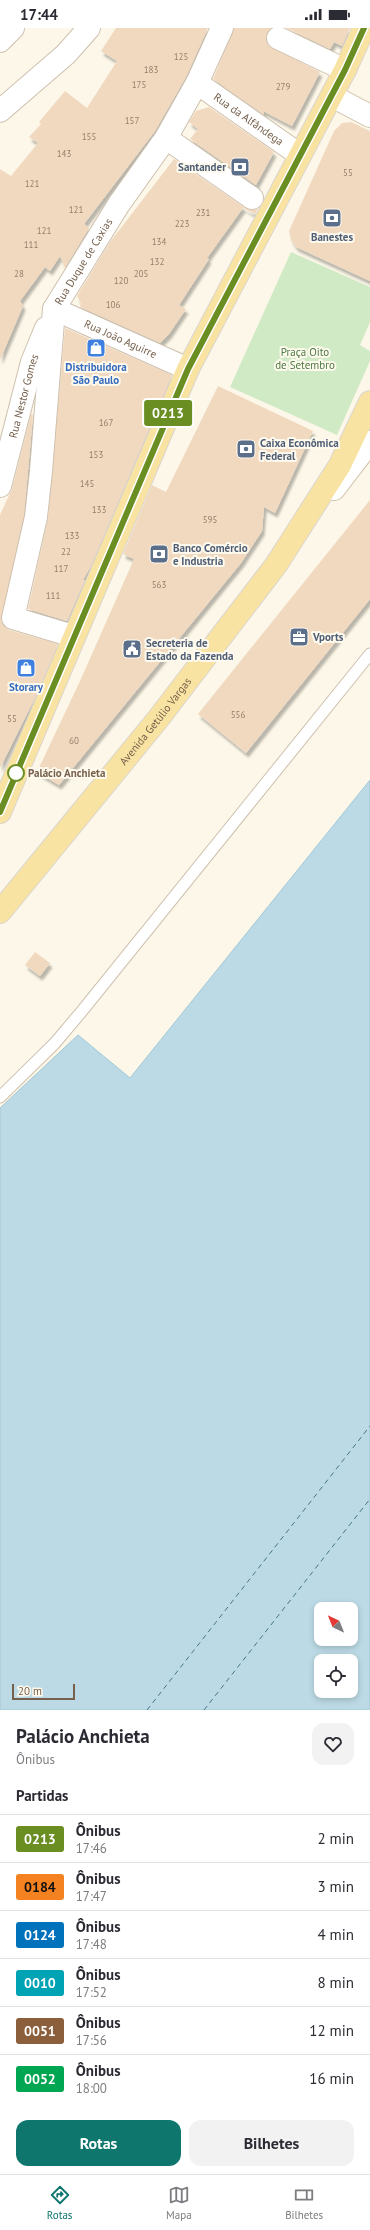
<!DOCTYPE html>
<html lang="pt">
<head>
<meta charset="utf-8">
<style>
  :root { --surface:#fff; --page:#f2f2f3; --text:#2b2b33; --muted:#7c7c81; --line:#e1e1e2; --accent:#0f766e }
  body { margin:0; font-family:"PT Sans",sans-serif; background:var(--page); color:var(--text); height:100vh; display:flex; flex-direction:column; font-size:15px; white-space:nowrap }
  * { box-sizing:border-box; margin:0 }
  p { font-size:13px; color:var(--muted) }
  .icon { flex:none; width:22px; height:22px; fill:none; stroke:currentColor; stroke-width:2; stroke-linecap:round; stroke-linejoin:round }
  .map { position:relative; height:1682px; overflow:hidden }
  .drawer { display:flex; flex-direction:column; background:var(--surface); flex:1 }
  .drawer>* { flex:none }
  .badge { padding:0 8px; border-radius:3px; font-size:14px; line-height:26px }
  .needle { width:26px; rotate:317deg }
  .fabs { position:absolute; left:314px; top:1574px; display:grid; gap:8px }
  .fabs a { display:grid; place-items:center; width:44px; height:44px; border-radius:8px; background:var(--surface); box-shadow:0 2px 6px #0003; font-size:20px }
  .scale { position:absolute; left:12px; bottom:10px; width:63px; box-sizing:border-box; padding-left:4px; border:2px solid #76604c; border-top:0; font-size:11px; line-height:14px; white-space:nowrap; color:#76604c; -webkit-text-stroke:3px #fffaee; paint-order:stroke }
  .map>.badge { position:absolute; translate:-50% -50%; box-shadow:0 0 0 2px #fff }
  h2 { padding:0 16px; font-size:15px; line-height:36px }
  .round { display:grid; place-items:center; flex:none; width:42px; height:42px; border-radius:12px; background:var(--page) }
  .head { display:flex; align-items:center; justify-content:space-between; height:68px; padding:0 16px }
  h1 { font-size:19px; font-weight:600; line-height:30px }
  .cta { display:flex; gap:8px; margin-top:auto; padding:8px 16px }
  .cta a { flex:1; height:46px; border-radius:12px; background:var(--accent); color:#fff; font-size:16px; font-weight:600; line-height:46px; text-align:center }
  .cta a+a { background:var(--page); color:var(--text) }
  ul { padding:0; list-style:none }
  li { display:flex; align-items:center; gap:12px; height:48px; padding:0 16px; border-top:1px solid var(--line) }
  li div { flex:1 }
  li b { display:block; font-size:15px }
  li em { font-style:normal }
  li .badge { min-width:44px; font-weight:700; text-align:center }
  .status { display:flex; justify-content:space-between; align-items:center; height:28px; padding:0 20px; background:var(--surface); direction:ltr }
  .status svg { height:11px; fill:currentColor }
  .tabs { display:flex; justify-content:space-around; align-items:center; height:56px; border-top:1px solid var(--line); background:var(--surface); font-size:11px; color:var(--muted) }
  .tabs a { display:grid; justify-items:center; gap:2px }
  .tabs .on { color:var(--accent) }
  .map>svg:first-child { display:block }
</style>
</head>
<body>
<div class="status"><b>17:44</b><svg viewBox="0 0 49 12"><path d="M0 12V9h3v3zM5 12V6h3v6zM10 12V3h3v9zM15 12V0h3v12zM26 1h20v11H26zM47 4h2v5h-2z"/></svg></div>
<div class="map">
<svg width="370" height="1682" viewBox="0 0 370 1682">
  <defs>
    <filter id="shadow"><feDropShadow dx="2.5" dy="4.5" stdDeviation="1" flood-color="#0004"/></filter>
  </defs>
  <rect width="100%" height="100%" fill="#fcf7e8"/>
  <polygon fill="#d0eac6" points="291,224 370,259 370,294 360,317 370,323 370,333 337,407 230,359"/>
  <path fill="#bcdae5" stroke="#a2c8d7" fill-rule="evenodd" d="M370,752V1682H0V1080L78,1007L130,1050ZM321,1581H351V1611H321ZM321,1633H351V1663H321Z"/>
  <g fill="none" stroke-linecap="round" stroke-linejoin="round">
    <g stroke="#467588" stroke-width="1" stroke-dasharray="5 4" stroke-linecap="butt">
      <polyline points="147,1682 370,1398"/>
      <polyline points="204,1682 370,1471"/>
    </g>
  </g>
  <g fill="#f1d9c0" filter="url(#shadow)">
    <polygon points="116,0 208,0 186,49 155,103 84,196 89,200 65,240 60,228 50,243 45,239 20,273 23,278 0,332 0,141 11,148 38,115 29,109 41,96 39,94 65,63 87,80 117,33 101,23"/>
    <polygon points="234,0 271,0 266,11 268,17 320,44 292,98 263,83 264,87 213,51"/>
    <polygon points="286,0 350,0 342,18 334,14 330,21"/>
    <polygon points="209,79 274,124 256,157 190,111 198,101 189,94 196,83"/>
    <polygon points="351,94 370,103 370,253 296,219 291,212 289,203 334,103 342,95"/>
    <polygon points="174,131 245,180 251,182 258,181 255,186 243,180 207,230 209,231 179,277 186,281 169,306 160,315 80,279 81,275 77,268 110,214"/>
    <polygon points="65,300 172,347 91,538 83,552 85,552 67,593 28,581 48,490"/>
    <polygon points="218,358 313,403 275,485 264,479 262,503 241,535 59,757 37,744 80,653 134,531 123,526 152,457 166,464"/>
    <polygon points="31,386 33,387 24,487 1,593 4,598 9,602 58,616 37,666 0,740 0,487 12,461"/>
    <polygon points="370,472 370,571 246,725 198,686"/>
    <polygon points="35,924 50,935 40,948 25,937"/>
  </g>
  <g fill="none" stroke-linecap="round" stroke-linejoin="round">
    <defs>
      <polyline id="lane" points="0,1069 55,1015 82,983 370,626"/>
      <g id="street">
        <polyline points="278,10 345,42"/>
        <polyline points="0,13 13,0"/>
        <path id="s1" d="M197,55L300,127"/>
        <polyline points="0,83 66,26 89,0"/>
        <polyline points="166,110 252,170"/>
        <path id="s2" d="M54,281L188,341"/>
        <path id="s3" d="M0,458L32,334L46,300"/>
        <path id="s4" d="M73,608L13,590L36,489L41,443L54,281L119,176L166,110L197,55L222,0"/>
      </g>
      <g id="secondary">
        <polyline points="332,68 370,88"/>
        <polyline points="334,461 370,414"/>
      </g>
      <g id="primary">
        <polyline points="0,784 188,341 345,42 364,0"/>
        <path id="s5" d="M0,884L158,691L276,537L340,437L370,374"/>
      </g>
    </defs>
    <use href="#lane" stroke="#cec0ae" stroke-width="13"/>
    <use href="#street" stroke="#cec0ae" stroke-width="24"/>
    <use href="#secondary" stroke="#d1c1ab" stroke-width="24"/>
    <use href="#primary" stroke="#dbd6d0" stroke-width="24"/>
    <use href="#lane" stroke="#fff" stroke-width="11"/>
    <use href="#street" stroke="#fff" stroke-width="22"/>
    <use href="#secondary" stroke="#fff" stroke-width="22"/>
    <use href="#primary" stroke="#f9e3a2" stroke-width="22"/>
  </g>
  <g fill="none" stroke-linecap="round" stroke-linejoin="round">
    <defs>
      <polyline id="line" points="0,784 188,341 345,42 364,0"/>
    </defs>
    <use href="#line" stroke="#fff" stroke-width="9"/>
    <use href="#line" stroke="#6b8e23" stroke-width="6"/>
  </g>
  <defs>
    <symbol id="bank-square" viewBox="-11 -11 22 22"><rect x="-9" y="-9" width="18" height="18" rx="4" fill="#5c6f8a" stroke="#fffaee"/><path d="M-6-4H6V4H-6ZM0-2.3a2.3 2.3 0 1 0 0 4.6a2.3 2.3 0 1 0 0-4.6Z" fill="#fff"/></symbol>
    <symbol id="shop-square" viewBox="-11 -11 22 22"><rect x="-9" y="-9" width="18" height="18" rx="4" fill="#3f7fe0" stroke="#fffaee"/><path d="M-5-2.5h2.3a2.7 3.5 0 0 1 5.4 0H5L5.5 6h-11ZM-1.5-2.5h3a1.5 2.3 0 0 0-3 0Z" fill="#fff"/></symbol>
    <symbol id="office-square" viewBox="-11 -11 22 22"><rect x="-9" y="-9" width="18" height="18" rx="4" fill="#5c6f8a" stroke="#fffaee"/><path d="M-6-3h4V-5.5h4V-3h4V5H-6ZM-1-4.5V-3h2v-1.5ZM-6 0V1H6V0Z" fill="#fff"/></symbol>
    <symbol id="civic-square" viewBox="-11 -11 22 22"><rect x="-9" y="-9" width="18" height="18" rx="4" fill="#5c6f8a" stroke="#fffaee"/><path d="M-.6-6.5H3V-4.5H.6V-3L4-1V1h2V6H-6V1h2V-1L-.6-3ZM-1.2 2.5V6h2.4V2.5Z" fill="#fff"/></symbol>
  </defs>
  <g fill-rule="evenodd">
    <use href="#bank-square" x="229" y="128" width="22" height="22"/>
    <use href="#bank-square" x="321" y="179" width="22" height="22"/>
    <use href="#shop-square" x="85" y="309" width="22" height="22"/>
    <use href="#bank-square" x="235" y="410" width="22" height="22"/>
    <use href="#bank-square" x="148" y="515" width="22" height="22"/>
    <use href="#office-square" x="288" y="598" width="22" height="22"/>
    <use href="#civic-square" x="121" y="610" width="22" height="22"/>
    <use href="#shop-square" x="15" y="629" width="22" height="22"/>
  </g>
  <circle fill="#fff" stroke="#6b8e23" stroke-width="2" cx="16" cy="745" r="8"/>
  <g text-anchor="middle" dominant-baseline="central" stroke-width="4" stroke-linejoin="round" paint-order="stroke">
    <g font-size="9" fill="#957e69">
      <text x="181" y="28">125</text>
      <text x="151" y="41">183</text>
      <text x="139" y="56">175</text>
      <text x="283" y="58">279</text>
      <text x="132" y="92">157</text>
      <text x="89" y="108">155</text>
      <text x="64" y="125">143</text>
      <text x="348" y="144">55</text>
      <text x="32" y="155">121</text>
      <text x="76" y="181">121</text>
      <text x="203" y="184">231</text>
      <text x="182" y="195">223</text>
      <text x="44" y="202">121</text>
      <text x="159" y="213">134</text>
      <text x="31" y="216">111</text>
      <text x="157" y="233">132</text>
      <text x="19" y="245">28</text>
      <text x="141" y="245">205</text>
      <text x="121" y="252">120</text>
      <text x="113" y="276">106</text>
      <text x="106" y="394">167</text>
      <text x="96" y="426">153</text>
      <text x="87" y="455">145</text>
      <text x="99" y="481">133</text>
      <text x="210" y="491">595</text>
      <text x="72" y="507">133</text>
      <text x="66" y="523">22</text>
      <text x="61" y="540">117</text>
      <text x="159" y="556">563</text>
      <text x="53" y="567">111</text>
      <text x="238" y="686">556</text>
      <text x="12" y="690">55</text>
      <text x="74" y="712">60</text>
    </g>
    <g font-size="11" fill="#76604c" stroke="#fffaee">
      <text stroke="none"><textPath href="#s1" startOffset="63">Rua da Alfândega</textPath></text>
      <text stroke="none"><textPath href="#s4" startOffset="431">Rua Duque de Caxias</textPath></text>
      <text stroke="none"><textPath href="#s2" startOffset="73">Rua João Aguirre</textPath></text>
      <text stroke="none"><textPath href="#s3" startOffset="93">Rua Nestor Gomes</textPath></text>
      <text stroke="none"><textPath href="#s5" startOffset="246">Avenida Getúlio Vargas</textPath></text>
    </g>
    <g font-size="11" font-weight="bold" fill="#4e5e75" stroke="#fffaee" text-anchor="start">
      <text x="226" y="139" text-anchor="end">Santander</text>
      <text x="332" y="209" text-anchor="middle">Banestes</text>
      <text x="260" y="415">Caixa Econômica<tspan x="260" dy="13">Federal</tspan></text>
      <text x="173" y="520">Banco Comércio<tspan x="173" dy="13">e Industria</tspan></text>
      <text x="313" y="609">Vports</text>
      <text x="146" y="615">Secreteria de<tspan x="146" dy="13">Estado da Fazenda</tspan></text>
    </g>
    <g font-size="11" fill="#4d7b44" stroke="#fffaee">
      <text x="305" y="324">Praça Oito<tspan x="305" dy="13">de Setembro</tspan></text>
    </g>
    <g font-size="11" font-weight="bold" fill="#366cbe" stroke="#fffaee">
      <text x="96" y="339">Distribuidora<tspan x="96" dy="13">São Paulo</tspan></text>
      <text x="26" y="659">Storary</text>
    </g>
    <g font-size="11" font-weight="bold" fill="#76604c" stroke="#fffaee" text-anchor="start">
      <text x="28" y="745">Palácio Anchieta</text>
    </g>
  </g>
</svg>
<div class="fabs">
<a><svg class="needle" viewBox="-14 -14 28 28"><path d="M0-13l5 13h-10z" fill="#e53935"/><path d="M0 13l5-13h-10z" fill="#7c7c81"/></svg></a>
<a><svg class="icon" aria-label="locate" viewBox="0 0 24 24"><circle cx="12" cy="12" r="6"/><path d="M12 2v4M12 18v4M2 12h4M18 12h4"/></svg></a>
</div>
<div class="scale">20 m</div>
<b class="badge" style="left:168px;top:385px;background:#6b8e23;color:#fff">0213</b>
</div>
<section class="drawer">
<div class="head"><div><h1>Palácio Anchieta</h1><p>Ônibus</p></div><a class="round"><svg class="icon" aria-label="heart" viewBox="0 0 24 24"><path d="M12 20l-8-8c-3-5 5-10 8-4 3-6 11-1 8 4z"/></svg></a></div>
<h2>Partidas</h2>
<ul>
<li><span class="badge" style="background:#6b8e23;color:#fff">0213</span><div><b>Ônibus</b><p>17:46</p></div><em>2 min</em></li>
<li><span class="badge" style="background:#f58220;color:#111">0184</span><div><b>Ônibus</b><p>17:47</p></div><em>3 min</em></li>
<li><span class="badge" style="background:#0072bc;color:#fff">0124</span><div><b>Ônibus</b><p>17:48</p></div><em>4 min</em></li>
<li><span class="badge" style="background:#00a3b4;color:#fff">0010</span><div><b>Ônibus</b><p>17:52</p></div><em>8 min</em></li>
<li><span class="badge" style="background:#8b5e3c;color:#fff">0051</span><div><b>Ônibus</b><p>17:56</p></div><em>12 min</em></li>
<li><span class="badge" style="background:#00a651;color:#fff">0052</span><div><b>Ônibus</b><p>18:00</p></div><em>16 min</em></li>
</ul>
<div class="cta"><a>Rotas</a><a>Bilhetes</a></div>
</section>
<nav class="tabs">
<a class="on"><svg class="icon" aria-label="directions" viewBox="0 0 24 24"><path d="M12 3l9 9-9 9-9-9zM9 14v-3h6M13 9l2 2-2 2"/></svg>Rotas</a>
<a><svg class="icon" aria-label="map" viewBox="0 0 24 24"><path d="M3 6l6-2 6 2 6-2v14l-6 2-6-2-6 2zM9 4v14M15 6v14"/></svg>Mapa</a>
<a><svg class="icon" aria-label="tickets" viewBox="0 0 24 24"><path d="M3 7h18v10H3zM15 7v10"/></svg>Bilhetes</a>
</nav>
</body>
</html>
